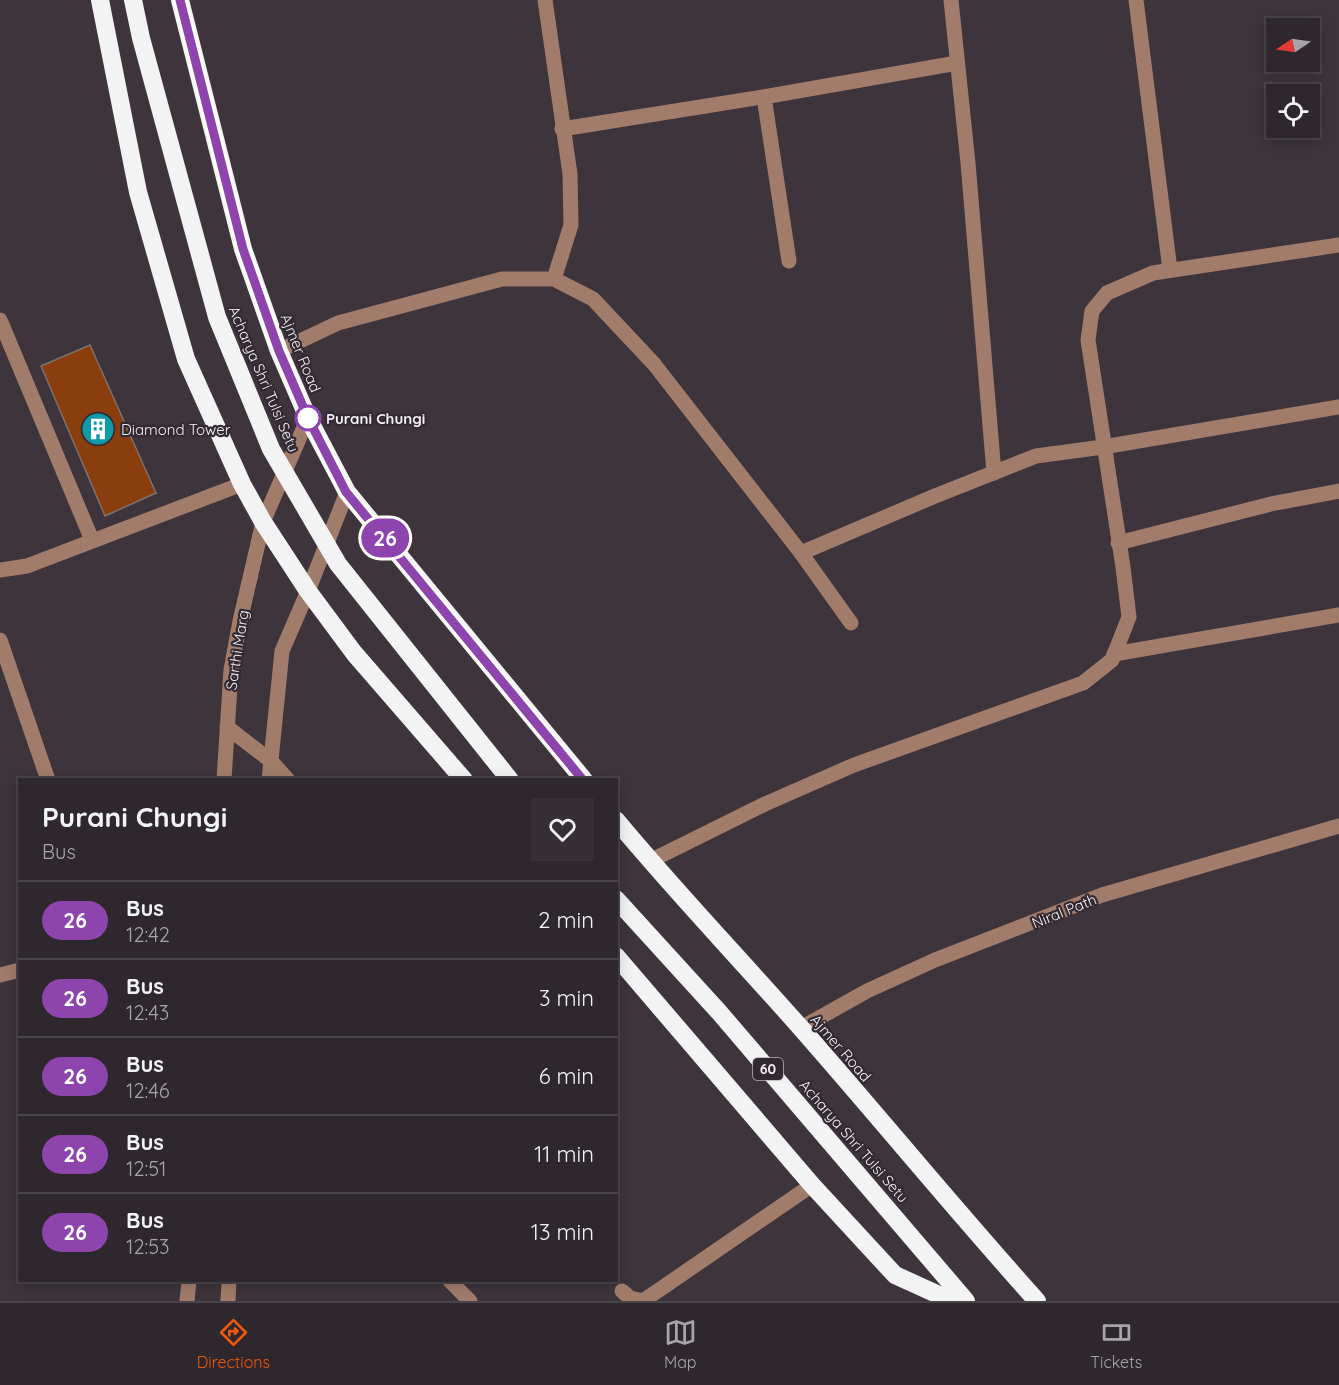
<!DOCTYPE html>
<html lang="en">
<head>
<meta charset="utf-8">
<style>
  :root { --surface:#2e272d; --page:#362f35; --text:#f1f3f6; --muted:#a7a5aa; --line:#494449; --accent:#ea580c }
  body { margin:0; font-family:Quicksand,sans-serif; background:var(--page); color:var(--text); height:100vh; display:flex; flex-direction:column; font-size:22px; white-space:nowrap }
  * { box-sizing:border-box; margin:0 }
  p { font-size:20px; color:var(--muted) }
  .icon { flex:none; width:33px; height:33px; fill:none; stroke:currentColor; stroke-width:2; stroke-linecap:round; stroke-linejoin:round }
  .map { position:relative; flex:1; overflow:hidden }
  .panel { position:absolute; left:18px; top:778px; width:600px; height:504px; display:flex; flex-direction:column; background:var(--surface); border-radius:0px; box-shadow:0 3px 15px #0003,0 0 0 2px var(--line) }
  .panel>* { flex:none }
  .badge { padding:0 12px; border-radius:20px; font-size:21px; line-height:39px }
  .needle { width:39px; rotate:257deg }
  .buttons { position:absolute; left:1266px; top:18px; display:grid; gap:12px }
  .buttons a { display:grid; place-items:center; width:54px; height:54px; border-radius:0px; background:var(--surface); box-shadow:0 3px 15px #0003,0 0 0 2px var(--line); font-size:30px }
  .map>.badge { position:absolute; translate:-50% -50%; box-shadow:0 0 0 3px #fff }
  .round { display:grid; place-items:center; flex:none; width:63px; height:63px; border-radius:0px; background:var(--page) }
  .summary { display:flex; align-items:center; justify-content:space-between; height:102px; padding:0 24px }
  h1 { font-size:28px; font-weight:700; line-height:45px }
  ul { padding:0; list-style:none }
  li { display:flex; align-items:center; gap:18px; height:78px; padding:0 24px; border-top:2px solid var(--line) }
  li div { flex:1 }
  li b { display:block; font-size:22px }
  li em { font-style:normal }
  li .badge { min-width:66px; font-weight:700; text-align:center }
  .menu { display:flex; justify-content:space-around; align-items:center; height:84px; border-top:2px solid var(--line); background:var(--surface); font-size:16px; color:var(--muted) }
  .menu a { display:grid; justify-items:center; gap:3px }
  .menu .on { color:var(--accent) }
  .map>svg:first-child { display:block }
</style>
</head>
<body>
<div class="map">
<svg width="1339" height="1301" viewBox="0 0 1339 1301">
  <rect width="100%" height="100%" fill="#3d343c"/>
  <polygon fill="#8b3e0d" stroke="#7e726c" stroke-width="1.5" points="90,345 156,493 105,516 41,366"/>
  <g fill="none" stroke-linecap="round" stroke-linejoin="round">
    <g stroke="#a27c6b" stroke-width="15">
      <polyline points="545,0 570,174 571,225 554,279"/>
      <polyline points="951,0 968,163 994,473"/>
      <polyline points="1136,0 1170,270"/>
      <polyline points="764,97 789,261"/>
      <polyline points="562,129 775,95 957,63"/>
      <polyline points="0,320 92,540"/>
      <polyline points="279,351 338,323 502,279 554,279 593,299 654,364 801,553 935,496 1036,456 1103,447 1339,407"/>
      <polyline points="1118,543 1271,504 1339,491"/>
      <polyline points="801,553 851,623"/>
      <polyline points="0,570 27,566 242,484"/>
      <polyline points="0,640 48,780"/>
      <polyline points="1114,654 1339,615"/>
      <polyline points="227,727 271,761 288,780"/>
      <polyline points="224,780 231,670 240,621 263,522 308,418"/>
      <polyline points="269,780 282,651 308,591 347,492"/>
      <polyline points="650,861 765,804 854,765 1083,683 1112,660 1129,617 1123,567 1088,340 1092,311 1107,293 1153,273 1339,245"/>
      <polyline points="0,975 20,970"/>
      <polyline points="801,1028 867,991 935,960 1102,895 1339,826"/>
      <polyline points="450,1281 470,1301"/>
      <polyline points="622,1291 630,1298 643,1301 812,1185"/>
      <polyline points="187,1301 189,1281"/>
      <polyline points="228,1301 229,1281"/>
    </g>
    <g stroke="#f3f3f3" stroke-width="18">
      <polyline points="100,0 138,192 186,359 242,484 263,522 308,591 354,653 464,780"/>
      <polyline points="133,0 141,38 217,317 271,449 338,564 510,780"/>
      <polyline points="180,0 243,249 279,351 308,418 347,492 584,780"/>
      <path d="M616,820C675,891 739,958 800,1027C880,1118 956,1211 1037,1301"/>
      <polyline points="616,899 719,1012 966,1301"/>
      <polyline points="616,956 812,1185 895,1275 952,1301"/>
    </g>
  </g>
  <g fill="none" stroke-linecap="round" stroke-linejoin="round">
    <defs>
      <polyline id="line" points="180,0 243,249 279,351 308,418 346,492 583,780"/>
    </defs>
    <use href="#line" stroke="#fff" stroke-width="14"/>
    <use href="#line" stroke="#8e44ad" stroke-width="9"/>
  </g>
  <defs>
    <symbol id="building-disc" viewBox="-11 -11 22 22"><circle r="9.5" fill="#0f9aa8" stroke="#322a32"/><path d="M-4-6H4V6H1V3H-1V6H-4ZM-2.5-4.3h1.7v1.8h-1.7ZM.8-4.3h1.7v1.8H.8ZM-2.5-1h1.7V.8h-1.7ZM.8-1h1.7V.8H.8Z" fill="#fff"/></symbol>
  </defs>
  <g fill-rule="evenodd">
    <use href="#building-disc" x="79" y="410" width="38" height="38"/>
  </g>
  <circle fill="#fff" stroke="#8e44ad" stroke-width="3" cx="308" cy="418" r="12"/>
  <g text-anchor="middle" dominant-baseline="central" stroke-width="4.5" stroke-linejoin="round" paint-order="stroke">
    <rect fill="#322a32" stroke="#b9b3b9" stroke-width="1.5" x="753" y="1058" width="30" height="22" rx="4.5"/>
    <g font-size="14" font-weight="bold" fill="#f3eef3">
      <text x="768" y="1069">60</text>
    </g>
    <g font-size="15" fill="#f3eef3" stroke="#322a32">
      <text transform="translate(301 353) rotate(68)">Ajmer Road</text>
      <text transform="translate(264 379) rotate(67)">Acharya Shri Tulsi Setu</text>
      <text transform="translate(237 650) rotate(-81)">Sarthi Marg</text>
      <text transform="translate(1064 911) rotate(-22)">Niral Path</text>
      <text transform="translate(841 1048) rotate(49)">Ajmer Road</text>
      <text transform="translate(854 1141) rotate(49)">Acharya Shri Tulsi Setu</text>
    </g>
    <g font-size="15" font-weight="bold" fill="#f3eef3" stroke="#322a32" text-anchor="start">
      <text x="326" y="418">Purani Chungi</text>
    </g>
    <g font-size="15" fill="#f3eef3" stroke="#322a32" text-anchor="start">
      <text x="121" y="429">Diamond Tower</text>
    </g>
  </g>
</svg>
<div class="buttons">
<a><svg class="needle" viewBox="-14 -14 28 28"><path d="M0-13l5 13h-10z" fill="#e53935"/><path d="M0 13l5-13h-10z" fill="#a7a5aa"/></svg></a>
<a><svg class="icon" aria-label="locate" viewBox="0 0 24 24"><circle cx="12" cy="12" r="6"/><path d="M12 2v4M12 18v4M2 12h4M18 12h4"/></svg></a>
</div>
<b class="badge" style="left:385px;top:538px;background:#8e44ad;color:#fff">26</b>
<section class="panel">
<div class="summary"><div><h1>Purani Chungi</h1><p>Bus</p></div><a class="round"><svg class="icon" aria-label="heart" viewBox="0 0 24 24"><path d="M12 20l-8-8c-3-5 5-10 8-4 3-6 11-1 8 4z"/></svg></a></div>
<ul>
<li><span class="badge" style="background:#8e44ad;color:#fff">26</span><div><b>Bus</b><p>12:42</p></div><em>2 min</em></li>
<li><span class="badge" style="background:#8e44ad;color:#fff">26</span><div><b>Bus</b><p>12:43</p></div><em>3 min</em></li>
<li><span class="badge" style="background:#8e44ad;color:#fff">26</span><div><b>Bus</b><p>12:46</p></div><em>6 min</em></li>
<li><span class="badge" style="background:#8e44ad;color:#fff">26</span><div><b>Bus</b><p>12:51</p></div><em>11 min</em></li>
<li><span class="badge" style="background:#8e44ad;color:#fff">26</span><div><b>Bus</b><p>12:53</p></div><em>13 min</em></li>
</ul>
</section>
</div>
<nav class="menu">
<a class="on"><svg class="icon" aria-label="directions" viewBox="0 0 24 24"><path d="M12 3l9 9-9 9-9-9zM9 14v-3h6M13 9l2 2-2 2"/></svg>Directions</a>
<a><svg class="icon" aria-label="map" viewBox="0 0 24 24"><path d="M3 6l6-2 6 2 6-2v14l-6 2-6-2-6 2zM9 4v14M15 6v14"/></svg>Map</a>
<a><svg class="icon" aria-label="tickets" viewBox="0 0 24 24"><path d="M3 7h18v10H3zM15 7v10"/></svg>Tickets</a>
</nav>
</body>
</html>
